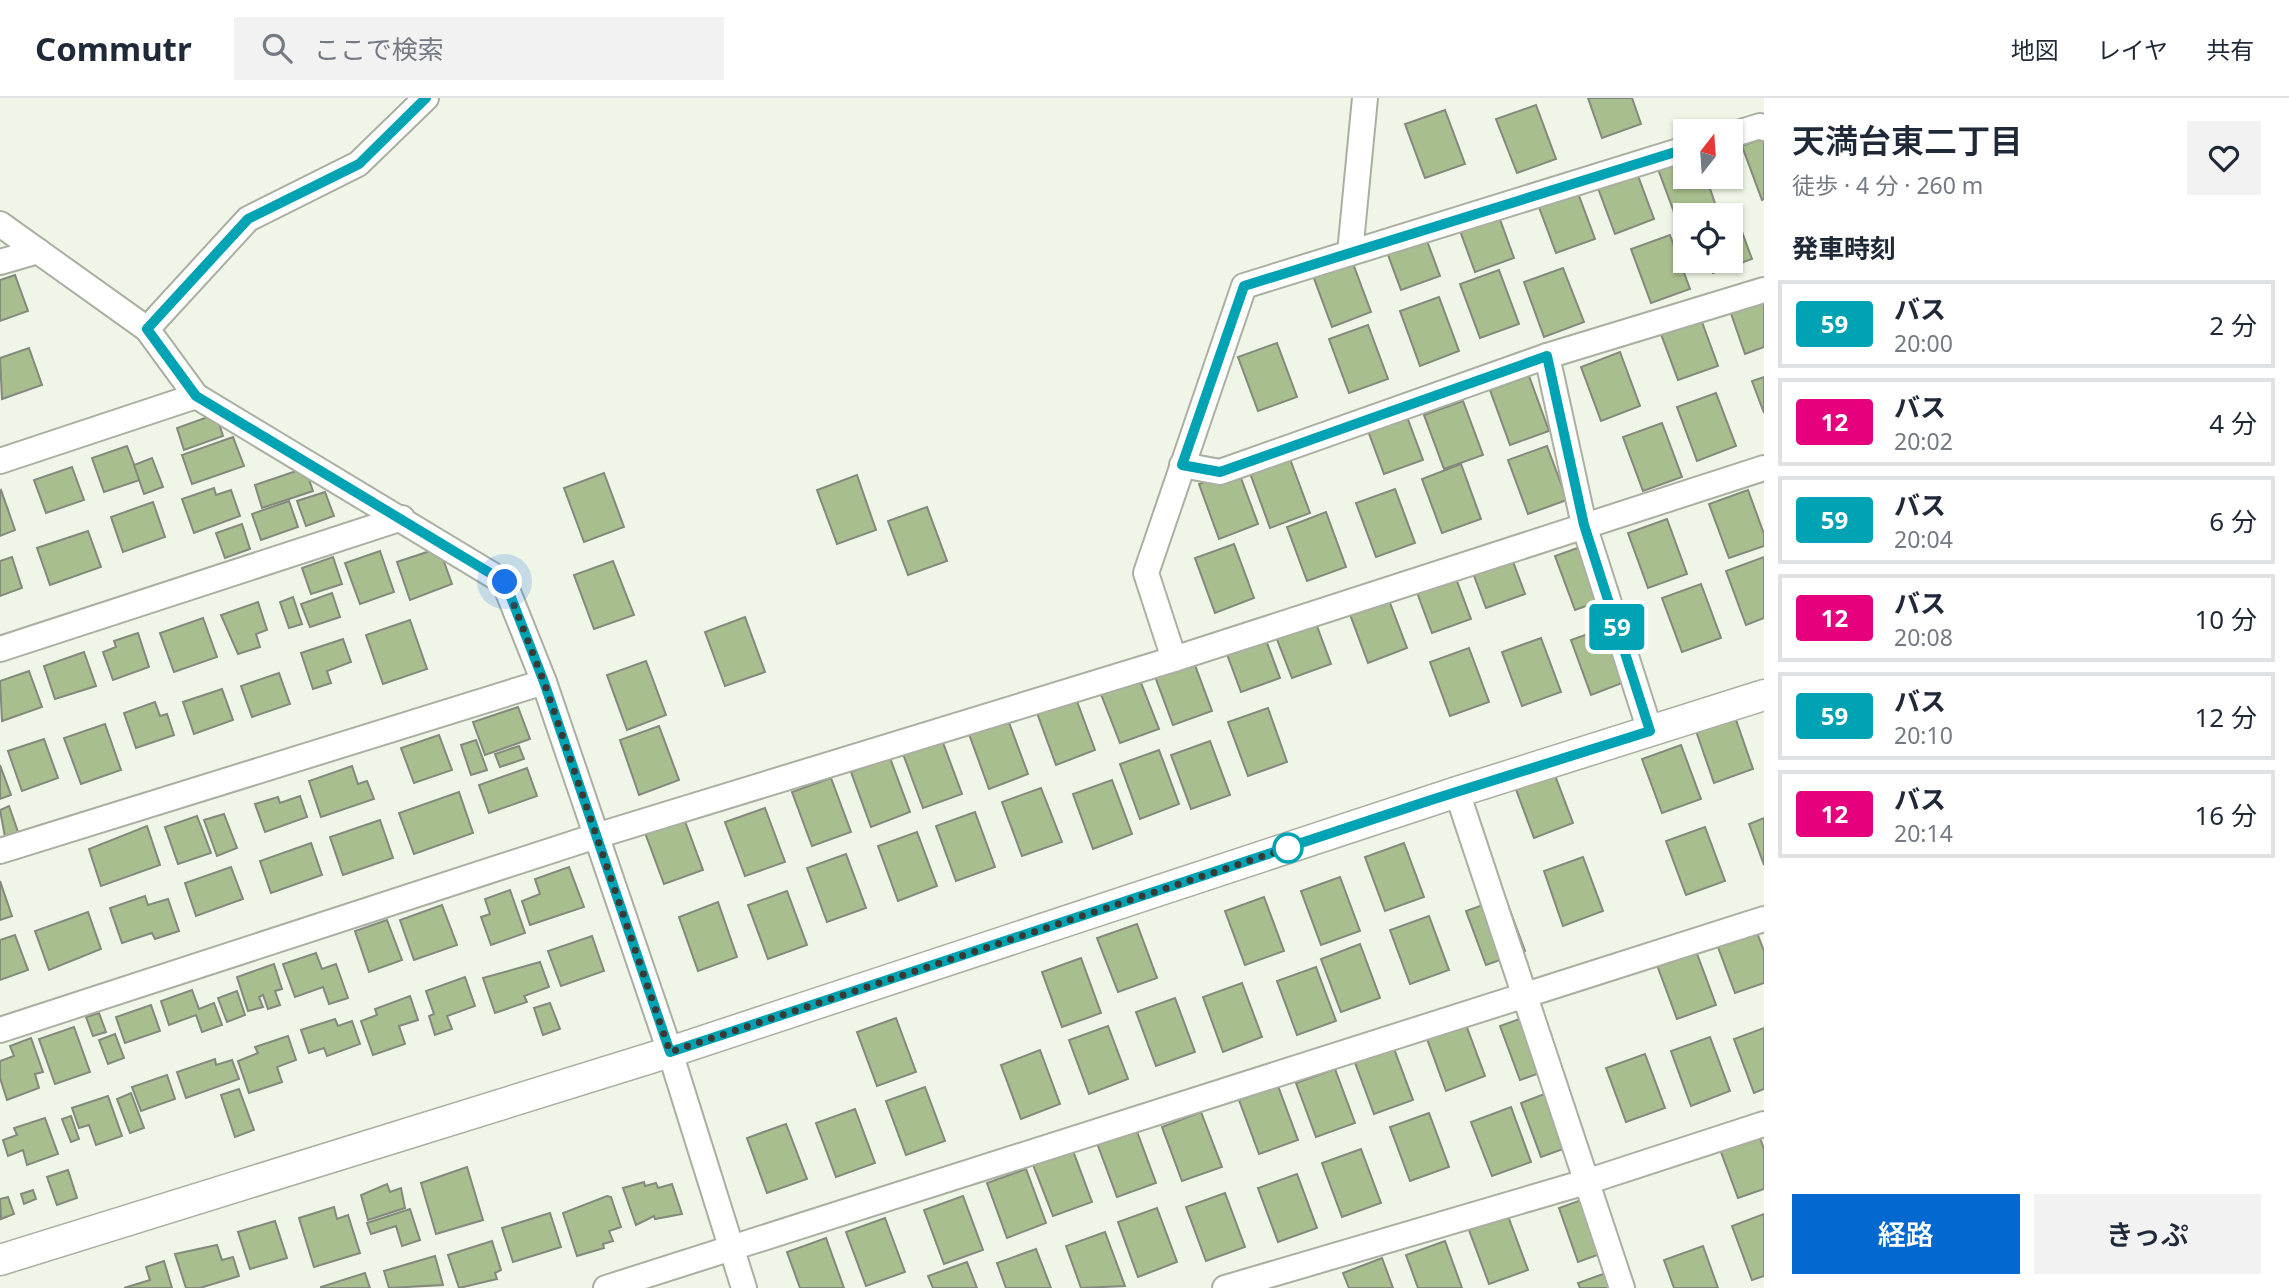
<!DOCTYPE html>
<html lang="ja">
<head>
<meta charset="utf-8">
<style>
  :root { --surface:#fff; --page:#f2f2f3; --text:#1f2937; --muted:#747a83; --line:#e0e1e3; --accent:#0468d1 }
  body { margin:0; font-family:"Noto Sans","Noto Sans JP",sans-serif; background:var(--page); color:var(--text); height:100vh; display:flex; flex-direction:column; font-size:26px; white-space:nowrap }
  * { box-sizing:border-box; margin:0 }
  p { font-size:23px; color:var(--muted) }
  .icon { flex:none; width:38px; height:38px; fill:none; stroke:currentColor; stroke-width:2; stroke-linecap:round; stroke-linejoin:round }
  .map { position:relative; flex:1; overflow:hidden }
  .sheet { display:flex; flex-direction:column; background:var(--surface); width:525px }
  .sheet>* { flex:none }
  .badge { padding:0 14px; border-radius:5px; font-size:24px; line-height:46px }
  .needle { width:46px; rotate:17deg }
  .tools { position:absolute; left:1673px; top:21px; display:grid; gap:14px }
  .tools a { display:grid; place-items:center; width:70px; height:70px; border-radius:0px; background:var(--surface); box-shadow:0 2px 5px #0004; font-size:35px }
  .you { position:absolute; width:35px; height:35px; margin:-18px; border:5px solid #fff; border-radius:50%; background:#1a73e8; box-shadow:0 0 0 10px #1a73e833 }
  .map>.badge { position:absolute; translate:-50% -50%; box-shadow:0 0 0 4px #fff }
  h2 { padding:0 28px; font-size:26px; line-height:63px }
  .round { display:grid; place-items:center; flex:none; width:74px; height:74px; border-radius:0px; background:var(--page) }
  .head { display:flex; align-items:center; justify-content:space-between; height:119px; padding:0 28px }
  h1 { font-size:33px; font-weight:600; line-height:52px }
  .action { display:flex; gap:14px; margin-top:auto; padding:14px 28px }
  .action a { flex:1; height:80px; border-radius:0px; background:var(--accent); color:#fff; font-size:28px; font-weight:600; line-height:80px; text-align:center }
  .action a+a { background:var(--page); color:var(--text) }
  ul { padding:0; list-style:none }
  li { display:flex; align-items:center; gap:21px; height:88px; margin:0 14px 10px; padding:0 14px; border:4px solid var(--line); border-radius:0px }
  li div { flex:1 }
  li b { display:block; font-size:26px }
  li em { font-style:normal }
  li .badge { min-width:77px; font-weight:700; text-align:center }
  header { display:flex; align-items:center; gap:42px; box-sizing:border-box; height:98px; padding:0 35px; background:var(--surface); border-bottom:2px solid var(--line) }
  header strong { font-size:33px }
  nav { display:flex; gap:38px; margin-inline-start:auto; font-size:24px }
  .search { width:490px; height:63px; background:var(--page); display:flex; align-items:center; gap:18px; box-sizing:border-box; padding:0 24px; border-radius:0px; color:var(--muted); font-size:26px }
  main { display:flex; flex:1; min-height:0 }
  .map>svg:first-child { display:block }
</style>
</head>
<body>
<header>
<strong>Commutr</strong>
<div class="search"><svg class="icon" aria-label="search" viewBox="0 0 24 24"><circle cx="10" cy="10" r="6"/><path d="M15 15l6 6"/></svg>ここで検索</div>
<nav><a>地図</a><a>レイヤ</a><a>共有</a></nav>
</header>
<main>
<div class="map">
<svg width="1764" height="1190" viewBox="0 0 1764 1190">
  <rect width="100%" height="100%" fill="#eff6e7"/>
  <g fill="#a9be8e" stroke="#83897c" stroke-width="2">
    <polygon points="1588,0 1632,0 1641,26 1602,40"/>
    <polygon points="1536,7 1556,61 1517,75 1496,21"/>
    <polygon points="1445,12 1465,66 1425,80 1405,26"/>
    <polygon points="1764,40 1764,101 1762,102 1742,48"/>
    <polygon points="1685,61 1685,79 1706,79 1717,111 1699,117 1685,117 1685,122 1678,125 1658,71"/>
    <polygon points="1634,67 1654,121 1615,136 1595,82"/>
    <polygon points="1575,87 1595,141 1556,155 1536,101"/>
    <polygon points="1494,105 1514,160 1475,174 1455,119"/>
    <polygon points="1732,107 1752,161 1713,175 1709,163 1731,163 1731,117 1704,117"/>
    <polygon points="1420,124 1440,178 1401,192 1381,138"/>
    <polygon points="1670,137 1690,191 1651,205 1631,151"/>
    <polygon points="1351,160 1371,214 1332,229 1312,175"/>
    <polygon points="1563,170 1584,224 1544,239 1524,184"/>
    <polygon points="1499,172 1519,226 1480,240 1460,186"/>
    <polygon points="15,177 28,213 0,223 0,182"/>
    <polygon points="1764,187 1764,249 1745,256 1726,201"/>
    <polygon points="1439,199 1459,253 1420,268 1400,213"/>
    <polygon points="1698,213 1718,268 1678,282 1658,228"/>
    <polygon points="1368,227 1388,281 1349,295 1329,241"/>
    <polygon points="1277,245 1297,299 1258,313 1238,259"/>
    <polygon points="29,250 42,287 2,301 0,260"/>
    <polygon points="1620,254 1640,308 1601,323 1581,269"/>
    <polygon points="1529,278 1549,333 1510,347 1490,292"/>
    <polygon points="1764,279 1764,315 1752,283"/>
    <polygon points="1716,295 1736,348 1697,363 1677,309"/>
    <polygon points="1463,303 1483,357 1444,371 1424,317"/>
    <polygon points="1403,308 1423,362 1384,376 1364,322"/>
    <polygon points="216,316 223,338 184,352 177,330"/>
    <polygon points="1662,325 1682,379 1643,393 1623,339"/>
    <polygon points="233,339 244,368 192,386 182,357"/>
    <polygon points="127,348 140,382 104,394 92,360"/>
    <polygon points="1547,348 1567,402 1528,416 1508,362"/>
    <polygon points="152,360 163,389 144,396 134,367"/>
    <polygon points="1290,361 1310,415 1270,430 1250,375"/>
    <polygon points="1461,366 1481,421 1442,435 1422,381"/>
    <polygon points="72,369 84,402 46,415 34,382"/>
    <polygon points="305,370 313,393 262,410 255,387"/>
    <polygon points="1238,372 1258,426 1219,441 1199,386"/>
    <polygon points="604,375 624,429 584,444 564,390"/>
    <polygon points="857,377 876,432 837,446 817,392"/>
    <polygon points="214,390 216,397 231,392 240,418 194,435 182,401"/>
    <polygon points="1395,391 1415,445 1376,459 1356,405"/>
    <polygon points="1,392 15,432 0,438 0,393"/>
    <polygon points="1748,392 1764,436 1764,448 1729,460 1709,406"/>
    <polygon points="325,394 334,418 306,428 297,403"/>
    <polygon points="289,403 298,429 261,442 252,416"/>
    <polygon points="153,404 165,439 123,454 111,419"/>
    <polygon points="927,409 947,463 908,477 888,423"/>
    <polygon points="1326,414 1346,469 1307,483 1287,429"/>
    <polygon points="1667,421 1687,476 1648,490 1628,435"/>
    <polygon points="242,426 250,451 225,460 216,435"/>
    <polygon points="88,433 101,469 50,487 37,450"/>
    <polygon points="1505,442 1525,496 1486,510 1466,456"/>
    <polygon points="1594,444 1614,498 1575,512 1555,458"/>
    <polygon points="1234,446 1254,500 1215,515 1195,460"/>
    <polygon points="439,450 452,486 410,502 397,464"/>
    <polygon points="380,453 394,494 360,506 345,465"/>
    <polygon points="12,459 22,490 0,498 0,463"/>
    <polygon points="333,459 342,486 311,496 302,470"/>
    <polygon points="1764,459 1764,520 1746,527 1726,473"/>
    <polygon points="613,463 634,517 594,531 574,477"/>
    <polygon points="1451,467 1471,521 1432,535 1412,481"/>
    <polygon points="1701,486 1721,540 1682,554 1662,500"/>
    <polygon points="332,495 340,519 310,529 301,506"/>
    <polygon points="1387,497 1407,550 1368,565 1348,511"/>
    <polygon points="293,499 302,526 289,530 280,504"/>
    <polygon points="258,504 267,532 256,536 260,549 238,556 221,517"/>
    <polygon points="1311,512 1331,566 1292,580 1271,526"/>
    <polygon points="745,519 765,574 725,588 705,534"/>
    <polygon points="203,520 217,559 174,574 160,535"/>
    <polygon points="410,522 427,571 383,586 366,537"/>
    <polygon points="1260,526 1280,580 1241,594 1221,540"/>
    <polygon points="1610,528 1630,582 1591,597 1571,542"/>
    <polygon points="138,535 149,569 113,582 103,554 116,549 114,543"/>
    <polygon points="1541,540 1561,594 1522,608 1502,554"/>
    <polygon points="343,541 351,564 327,573 331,585 313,591 301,555"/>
    <polygon points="1469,550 1489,604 1450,618 1430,564"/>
    <polygon points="84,554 96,588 55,601 44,568"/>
    <polygon points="1192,559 1212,613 1173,627 1153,573"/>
    <polygon points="646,563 666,617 627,632 607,577"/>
    <polygon points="29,573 42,609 2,623 0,583"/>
    <polygon points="279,575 290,606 252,619 241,588"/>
    <polygon points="1138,577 1159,631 1120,645 1099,591"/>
    <polygon points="222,591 233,622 194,636 183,604"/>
    <polygon points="1075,598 1095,652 1056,667 1036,612"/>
    <polygon points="155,604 160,618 167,616 174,637 136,650 124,615"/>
    <polygon points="518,609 530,641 485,657 473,624"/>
    <polygon points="1268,610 1287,664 1248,678 1228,624"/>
    <polygon points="1734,616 1753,671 1714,685 1695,630"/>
    <polygon points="1008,622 1028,676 989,691 969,636"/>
    <polygon points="105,626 121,672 81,686 64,640"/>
    <polygon points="659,628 679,682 639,697 620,642"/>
    <polygon points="439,637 452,672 414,685 401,650"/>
    <polygon points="44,641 58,680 22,693 8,653"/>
    <polygon points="476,642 487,672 471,677 461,647"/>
    <polygon points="942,642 962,696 923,710 903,656"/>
    <polygon points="1210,643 1230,697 1191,711 1171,657"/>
    <polygon points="1681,647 1701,701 1662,715 1642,661"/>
    <polygon points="519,648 524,661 500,669 495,656"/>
    <polygon points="1159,652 1179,706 1140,721 1120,666"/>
    <polygon points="890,660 910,714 871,729 851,674"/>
    <polygon points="0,667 11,697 0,701"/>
    <polygon points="352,668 358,686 367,683 374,701 321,719 309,683"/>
    <polygon points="527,670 537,698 489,715 479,687"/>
    <polygon points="1553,672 1573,725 1534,740 1514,686"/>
    <polygon points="831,680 851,734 812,748 792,694"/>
    <polygon points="1112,682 1132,736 1093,751 1073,696"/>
    <polygon points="1041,690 1062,744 1022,758 1002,704"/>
    <polygon points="459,694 473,735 414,756 399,715"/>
    <polygon points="300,698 307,719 265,734 255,706 278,699 280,705"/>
    <polygon points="9,708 18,734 5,739 0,712"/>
    <polygon points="765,710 785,764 745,778 725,724"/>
    <polygon points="975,714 995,769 956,783 936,728"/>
    <polygon points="224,716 237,750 217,758 204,722"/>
    <polygon points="197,718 211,755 178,766 165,729"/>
    <polygon points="683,718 703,772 664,786 644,732"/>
    <polygon points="1764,720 1764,767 1749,726"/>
    <polygon points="380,722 393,760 343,777 330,739"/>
    <polygon points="147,728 160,767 101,788 89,751"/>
    <polygon points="1705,729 1725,783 1686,797 1666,743"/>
    <polygon points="917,734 937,788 898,803 878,748"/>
    <polygon points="311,745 322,777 271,795 260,763"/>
    <polygon points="1404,745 1424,799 1385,813 1365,759"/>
    <polygon points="846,756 866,810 827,824 807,770"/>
    <polygon points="1583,759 1603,813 1563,828 1544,773"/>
    <polygon points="231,769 243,801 196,818 185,785"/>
    <polygon points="569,769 584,809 530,827 522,803 540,796 535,781"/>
    <polygon points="1340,779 1360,833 1321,847 1301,793"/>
    <polygon points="0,783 12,818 0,822"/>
    <polygon points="510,792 525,835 491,847 481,819 490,816 485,801"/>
    <polygon points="787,793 807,847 768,861 748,807"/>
    <polygon points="145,798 148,807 168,801 179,833 155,841 152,835 122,845 110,810"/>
    <polygon points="1264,799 1284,853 1245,867 1225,813"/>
    <polygon points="1505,799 1525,853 1486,867 1466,813"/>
    <polygon points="718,804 737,859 698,873 679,819"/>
    <polygon points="442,807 457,847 414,862 400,822"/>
    <polygon points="88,814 101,851 49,872 35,833"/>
    <polygon points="1429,818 1449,872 1410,886 1390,832"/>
    <polygon points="387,822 402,862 369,874 355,833"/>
    <polygon points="1137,826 1157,880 1118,894 1097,840"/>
    <polygon points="1754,827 1764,853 1764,885 1735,895 1715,841"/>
    <polygon points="15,837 28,872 0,882 0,842"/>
    <polygon points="592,838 604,873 561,888 548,853"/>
    <polygon points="1360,846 1380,900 1341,914 1321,861"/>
    <polygon points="1696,853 1716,907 1677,921 1657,867"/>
    <polygon points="316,855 322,871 336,866 348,900 329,906 323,889 295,899 283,866"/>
    <polygon points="1081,860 1101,915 1062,929 1042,874"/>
    <polygon points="540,864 549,889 524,898 527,904 495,915 483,880"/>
    <polygon points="274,866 282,891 275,893 280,907 268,911 263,897 259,899 263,909 248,913 237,879"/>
    <polygon points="1316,869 1336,923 1297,937 1277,883"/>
    <polygon points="465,879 475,908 447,918 452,931 435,937 429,918 434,916 426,893"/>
    <polygon points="1242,885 1262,939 1223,954 1203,899"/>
    <polygon points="192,892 199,911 214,905 222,927 202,934 196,917 169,927 161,903"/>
    <polygon points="237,893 245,917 227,924 218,900"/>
    <polygon points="410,898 418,922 399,928 405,946 373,957 361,923 377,917 375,911"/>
    <polygon points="1175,900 1195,954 1156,968 1136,914"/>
    <polygon points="550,905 560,931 543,937 534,910"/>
    <polygon points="151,907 160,933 125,945 116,919"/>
    <polygon points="1539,914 1559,968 1520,982 1500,928"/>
    <polygon points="99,915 106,934 93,938 86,919"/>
    <polygon points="896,920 916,974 877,988 857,934"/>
    <polygon points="335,921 338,928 352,923 360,946 327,958 324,950 309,955 301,932"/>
    <polygon points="1465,924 1485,978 1446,993 1426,938"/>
    <polygon points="1108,928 1128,981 1089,996 1069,942"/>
    <polygon points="74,929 90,974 55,986 39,941"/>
    <polygon points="1764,930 1764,991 1754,995 1734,941"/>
    <polygon points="115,936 124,960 108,966 99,942"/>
    <polygon points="288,938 296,962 277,969 282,984 249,995 238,963 258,955 255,949"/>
    <polygon points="1710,939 1730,993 1691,1008 1671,953"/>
    <polygon points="31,940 43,974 35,976 39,990 7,1002 0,980 0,963 14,958 10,948"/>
    <polygon points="1393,948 1413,1002 1374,1016 1354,962"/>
    <polygon points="1040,952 1060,1006 1021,1021 1001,967"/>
    <polygon points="1645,956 1665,1010 1626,1024 1606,970"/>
    <polygon points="215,961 216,967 232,962 239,981 186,1000 177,974"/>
    <polygon points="1335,971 1355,1025 1316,1039 1296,985"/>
    <polygon points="167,977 175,1001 141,1013 132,989"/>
    <polygon points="1278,988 1298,1042 1259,1056 1239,1002"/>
    <polygon points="925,989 945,1043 906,1057 886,1003"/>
    <polygon points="1560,990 1580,1045 1541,1059 1521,1005"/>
    <polygon points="239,991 254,1032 235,1039 221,997"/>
    <polygon points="131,995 144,1030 130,1035 117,1001"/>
    <polygon points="108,998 122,1038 96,1047 89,1027 79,1030 72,1010"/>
    <polygon points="1511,1009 1531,1064 1492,1078 1471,1024"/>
    <polygon points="855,1011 875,1065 836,1079 816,1025"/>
    <polygon points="1201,1014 1222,1069 1182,1083 1162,1029"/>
    <polygon points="1429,1015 1449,1069 1410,1083 1390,1029"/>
    <polygon points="71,1018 79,1041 71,1044 62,1021"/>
    <polygon points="45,1020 58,1056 27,1067 23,1052 8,1058 3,1042 17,1037 14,1030"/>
    <polygon points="786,1026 807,1081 767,1095 747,1040"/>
    <polygon points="1136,1031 1156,1085 1117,1099 1097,1045"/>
    <polygon points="1757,1032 1764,1051 1764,1091 1738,1100 1718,1046"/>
    <polygon points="1072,1050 1092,1104 1053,1118 1032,1064"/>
    <polygon points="1361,1051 1381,1105 1342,1119 1322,1065"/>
    <polygon points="467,1069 483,1122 436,1136 421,1085"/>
    <polygon points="1026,1071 1046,1125 1007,1140 987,1085"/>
    <polygon points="68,1072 77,1100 57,1107 47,1079"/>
    <polygon points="1297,1076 1317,1130 1278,1144 1258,1090"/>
    <polygon points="644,1084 645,1088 656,1085 658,1090 672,1086 682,1116 655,1121 654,1118 636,1127 623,1090"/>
    <polygon points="387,1086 390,1094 401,1090 405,1110 368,1122 361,1097"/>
    <polygon points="33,1092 36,1101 24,1106 21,1096"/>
    <polygon points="1225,1095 1245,1149 1206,1163 1186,1109"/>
    <polygon points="1598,1096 1617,1150 1578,1164 1559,1110"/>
    <polygon points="607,1098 611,1099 621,1129 609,1133 613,1143 603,1146 604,1150 577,1158 563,1115"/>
    <polygon points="963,1098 983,1152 944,1166 924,1112"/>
    <polygon points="8,1099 14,1116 1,1121 0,1101"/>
    <polygon points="334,1109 337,1121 348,1117 360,1155 314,1169 299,1120"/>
    <polygon points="1157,1110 1177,1164 1138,1179 1118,1124"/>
    <polygon points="410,1111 420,1142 402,1148 396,1128 371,1136 367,1125"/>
    <polygon points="550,1115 561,1149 513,1164 502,1130"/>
    <polygon points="1764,1116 1764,1178 1752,1182 1732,1128"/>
    <polygon points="1508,1118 1528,1172 1489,1186 1469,1132"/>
    <polygon points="885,1120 905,1174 866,1188 846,1134"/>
    <polygon points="275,1123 287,1160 250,1171 238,1134"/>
    <polygon points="1105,1134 1125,1188 1081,1190 1066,1148"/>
    <polygon points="826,1140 844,1190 800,1190 787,1154"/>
    <polygon points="492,1143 501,1172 495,1175 497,1181 459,1190 448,1157"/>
    <polygon points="1445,1143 1462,1190 1418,1190 1406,1157"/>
    <polygon points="217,1147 222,1162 233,1159 239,1178 200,1190 186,1190 175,1156"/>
    <polygon points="1703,1148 1718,1190 1674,1190 1664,1162"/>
    <polygon points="1036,1151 1051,1190 1006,1190 997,1165"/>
    <polygon points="435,1158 443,1187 389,1190 384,1173"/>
    <polygon points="1382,1160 1393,1190 1349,1190 1343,1175"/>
    <polygon points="164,1163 172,1190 124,1190 150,1182 146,1169"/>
    <polygon points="967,1164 977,1190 933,1190 928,1178"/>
    <polygon points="1617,1171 1624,1190 1580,1190 1578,1185"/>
    <polygon points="365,1175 370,1190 321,1190 321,1189"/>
  </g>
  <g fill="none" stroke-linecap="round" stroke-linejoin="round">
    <defs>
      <g id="minor">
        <polyline points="1731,37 1760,28 1764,30"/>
        <polyline points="0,126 147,231 196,298 504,484 544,584 670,954 744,1190"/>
        <polyline points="1350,155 1365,0"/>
        <polyline points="0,164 38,153"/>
        <polyline points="147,231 248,121 358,66 426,0"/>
        <polyline points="1547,258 1584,427 1650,633"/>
        <polyline points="0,363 196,298"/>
        <polyline points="1182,367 1220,374 1547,258 1764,192"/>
        <polyline points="0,551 402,420"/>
        <polyline points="1174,561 1146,475 1244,188 1685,51"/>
        <polyline points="1457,694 1622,1190"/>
        <polyline points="0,753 544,584"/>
        <polyline points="0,932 596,738 1174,561 1764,370"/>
        <polyline points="606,1190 1764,821"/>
        <polyline points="1225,1190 1589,1083 1764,1026"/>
      </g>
      <polyline id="tertiary" points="0,1162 670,954 1457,694 1764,597"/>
    </defs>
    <use href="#minor" stroke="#a9afa1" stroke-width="28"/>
    <use href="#tertiary" stroke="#a9afa1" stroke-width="33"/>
    <use href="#minor" stroke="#fff" stroke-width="24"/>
    <use href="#tertiary" stroke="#fff" stroke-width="30"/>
  </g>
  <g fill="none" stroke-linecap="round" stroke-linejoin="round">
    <defs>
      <polyline id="line" points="426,0 359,66 248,121 147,231 196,298 505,484 544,584 670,954 1431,702 1650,633 1584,427 1547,258 1220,374 1182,367 1244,188 1685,51"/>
    </defs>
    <use href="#line" stroke="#fff" stroke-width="16"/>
    <use href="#line" stroke="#00a3b4" stroke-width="10"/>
    <polyline stroke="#383b35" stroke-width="7" stroke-dasharray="0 12.6" points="505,484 544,584 670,954 1300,746 1288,750"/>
  </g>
  <circle fill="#fff" stroke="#00a3b4" stroke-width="3.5" cx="1288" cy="750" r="14"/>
</svg>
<div class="tools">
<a><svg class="needle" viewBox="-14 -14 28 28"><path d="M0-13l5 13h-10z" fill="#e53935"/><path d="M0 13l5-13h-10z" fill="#747a83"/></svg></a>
<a><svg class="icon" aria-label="locate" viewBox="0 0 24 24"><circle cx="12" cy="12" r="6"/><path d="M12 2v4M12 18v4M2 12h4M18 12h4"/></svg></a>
</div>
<div class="you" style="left:505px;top:484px"></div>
<b class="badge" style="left:1617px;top:529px;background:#00a3b4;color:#fff">59</b>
</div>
<section class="sheet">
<div class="head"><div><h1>天満台東二丁目</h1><p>徒歩 · 4 分 · 260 m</p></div><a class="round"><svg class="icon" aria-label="heart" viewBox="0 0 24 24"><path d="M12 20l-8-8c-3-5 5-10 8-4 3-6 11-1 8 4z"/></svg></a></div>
<h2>発車時刻</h2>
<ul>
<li><span class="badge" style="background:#00a3b4;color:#fff">59</span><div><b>バス</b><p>20:00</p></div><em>2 分</em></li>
<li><span class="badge" style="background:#e6007e;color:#fff">12</span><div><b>バス</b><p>20:02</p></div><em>4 分</em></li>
<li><span class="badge" style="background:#00a3b4;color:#fff">59</span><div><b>バス</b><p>20:04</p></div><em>6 分</em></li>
<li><span class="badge" style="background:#e6007e;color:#fff">12</span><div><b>バス</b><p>20:08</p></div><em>10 分</em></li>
<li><span class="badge" style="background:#00a3b4;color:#fff">59</span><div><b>バス</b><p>20:10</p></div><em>12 分</em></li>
<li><span class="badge" style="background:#e6007e;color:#fff">12</span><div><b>バス</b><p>20:14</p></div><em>16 分</em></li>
</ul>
<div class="action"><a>経路</a><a>きっぷ</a></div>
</section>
</main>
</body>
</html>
